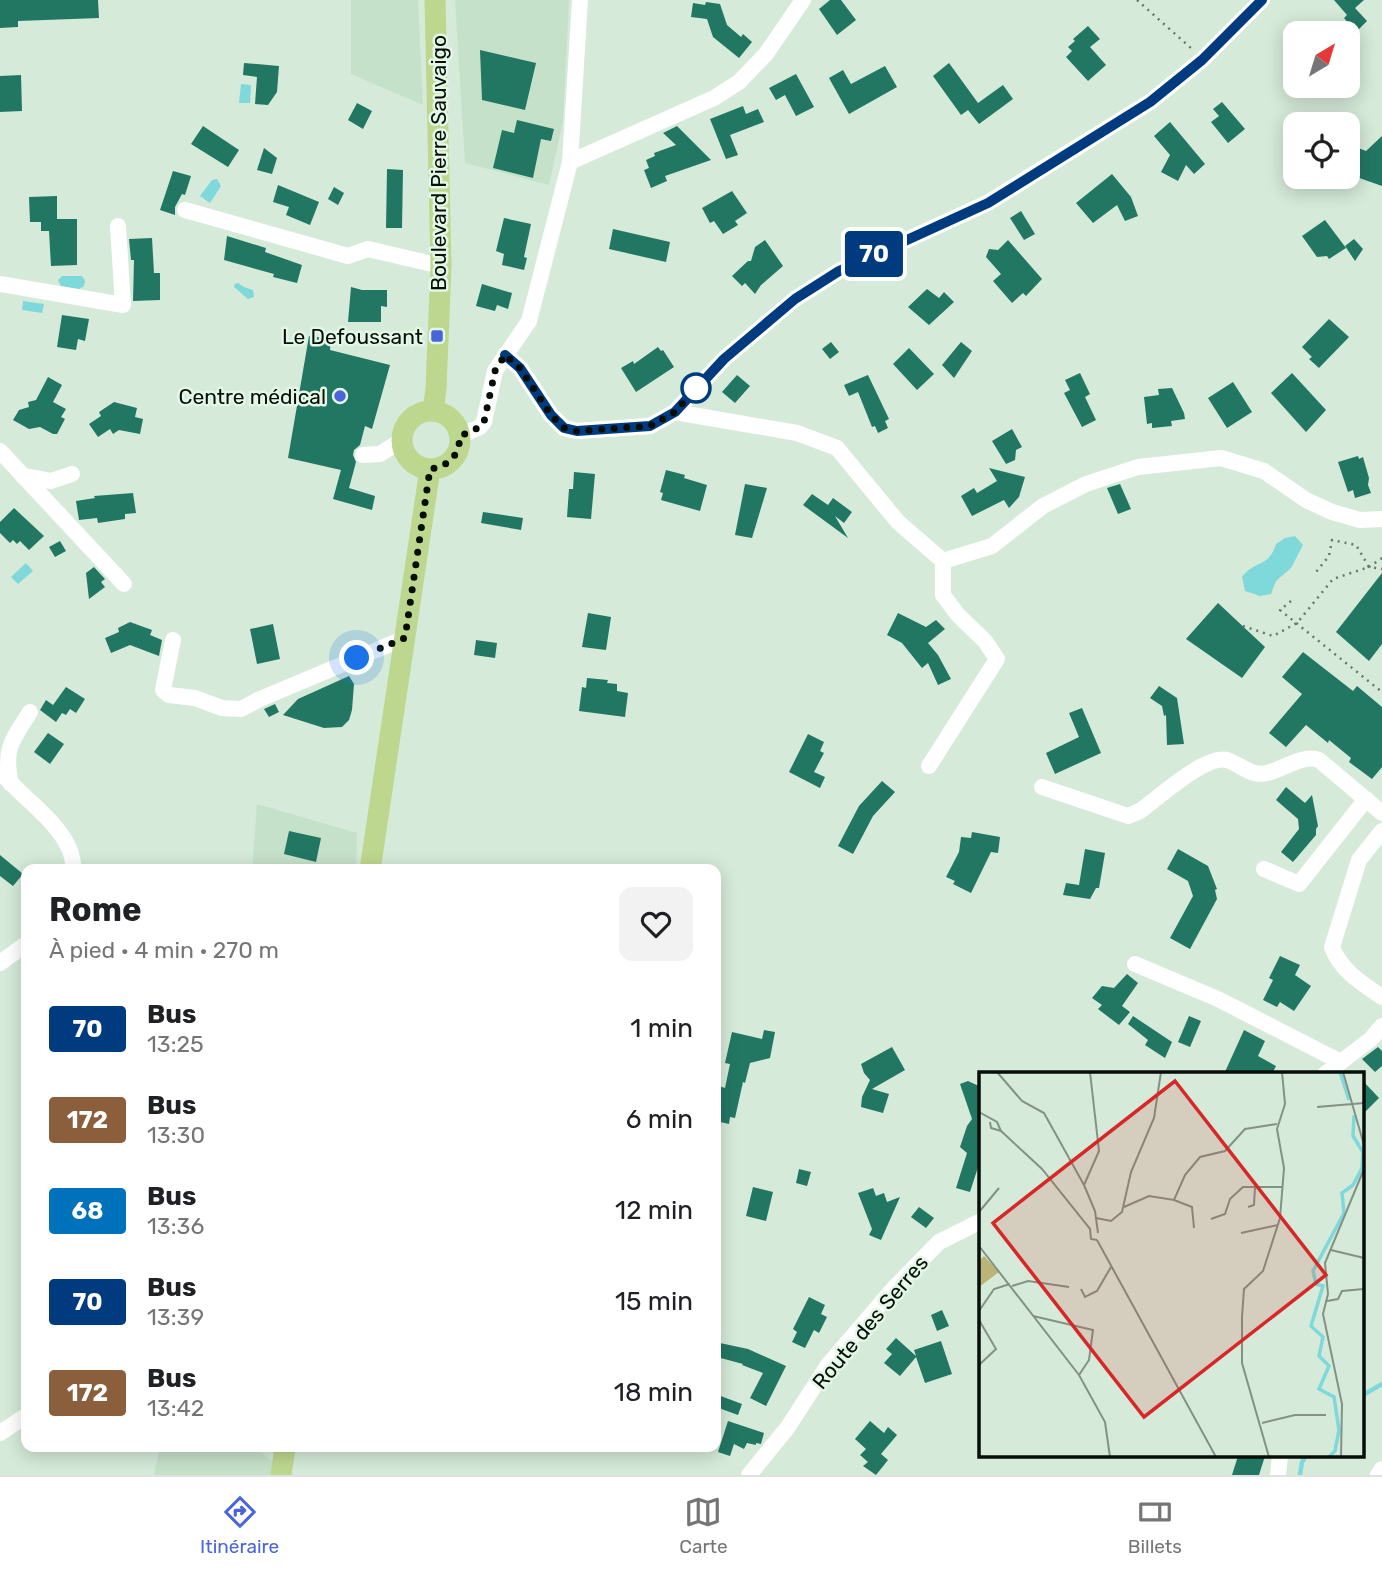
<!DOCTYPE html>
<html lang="fr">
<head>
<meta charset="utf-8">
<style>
  :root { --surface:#fff; --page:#f2f2f2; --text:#202124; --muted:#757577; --line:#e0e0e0; --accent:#4965d9 }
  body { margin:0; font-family:Rubik,sans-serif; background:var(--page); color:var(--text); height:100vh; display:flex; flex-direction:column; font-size:26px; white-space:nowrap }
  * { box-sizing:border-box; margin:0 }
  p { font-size:23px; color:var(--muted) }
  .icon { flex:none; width:38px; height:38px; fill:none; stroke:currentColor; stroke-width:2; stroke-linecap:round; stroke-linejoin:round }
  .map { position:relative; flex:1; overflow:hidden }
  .panel { position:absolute; left:21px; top:864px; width:700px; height:588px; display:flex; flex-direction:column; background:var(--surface); border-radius:14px; box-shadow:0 4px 18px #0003 }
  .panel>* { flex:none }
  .badge { padding:0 14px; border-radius:5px; font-size:24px; line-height:46px }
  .needle { width:46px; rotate:38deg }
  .fabs { position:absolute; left:1283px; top:21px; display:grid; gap:14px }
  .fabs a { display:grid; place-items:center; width:77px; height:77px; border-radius:14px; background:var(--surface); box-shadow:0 4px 18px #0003; font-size:35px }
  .you { position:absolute; width:35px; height:35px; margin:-18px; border:5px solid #fff; border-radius:50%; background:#1a73e8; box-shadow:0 0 0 10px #1a73e833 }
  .map>.badge { position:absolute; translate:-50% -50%; box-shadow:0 0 0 4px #fff }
  .round { display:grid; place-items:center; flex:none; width:74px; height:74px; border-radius:14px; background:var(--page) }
  .head { display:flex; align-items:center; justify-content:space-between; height:119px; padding:0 28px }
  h1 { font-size:33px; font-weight:700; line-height:52px }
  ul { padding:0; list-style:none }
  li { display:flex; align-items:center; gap:21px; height:91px; padding:0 28px }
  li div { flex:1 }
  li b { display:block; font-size:26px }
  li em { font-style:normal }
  li .badge { min-width:77px; font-weight:700; text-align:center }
  .tab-bar { display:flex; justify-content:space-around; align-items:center; height:98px; border-top:2px solid var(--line); background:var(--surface); font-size:19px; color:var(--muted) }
  .tab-bar a { display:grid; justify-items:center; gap:4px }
  .tab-bar .selected { color:var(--accent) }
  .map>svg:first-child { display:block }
</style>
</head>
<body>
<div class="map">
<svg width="1382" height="1475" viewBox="0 0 1382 1475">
  <rect width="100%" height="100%" fill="#d5ead9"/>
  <g fill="#c6e1ca">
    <polygon points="351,0 418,0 423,105 351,74"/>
    <polygon points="455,0 569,0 563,121 549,185 465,163"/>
    <polygon points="257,804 357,833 356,870 252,870"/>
    <polygon points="160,1447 255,1447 289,1475 154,1475"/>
  </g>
  <g fill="#7fd8da">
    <polygon points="241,84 251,85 250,103 239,103"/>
    <polygon points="217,179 221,186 210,203 200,196 212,180"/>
    <polygon points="62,276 82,276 85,281 84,286 79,289 61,286 58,280"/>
    <polygon points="238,283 244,287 253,290 254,297 248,299 234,287 235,284"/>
    <polygon points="23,301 44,304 42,313 22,310"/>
    <path d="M1295,536L1303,545L1291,568L1276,581L1271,594L1260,596L1245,591L1242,577C1256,559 1268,569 1276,544L1285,538Z"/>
    <polygon points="26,563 33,571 18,584 11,577"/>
  </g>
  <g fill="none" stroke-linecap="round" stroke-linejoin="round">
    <g stroke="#7fd8da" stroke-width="4.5">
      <polyline points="1363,1395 1382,1384"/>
      <polyline points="1300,1475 1302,1462 1306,1456"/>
    </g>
  </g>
  <g fill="#227763">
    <polygon points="0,0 98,0 99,18 18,21 18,27 0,28"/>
    <polygon points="830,0 841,0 856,20 837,35 819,9"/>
    <polygon points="1334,0 1364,0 1355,8 1367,21 1356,32 1344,18 1347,15"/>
    <polygon points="706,2 720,4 727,25 741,37 743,34 752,42 739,58 713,37 707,19 691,17 693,3 705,5"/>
    <polygon points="1088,26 1100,39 1090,47 1106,65 1088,81 1066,57 1072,51 1068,47 1075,41 1073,39"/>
    <polygon points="480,50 536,63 525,110 482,100"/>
    <polygon points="244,63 279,66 277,92 268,105 255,104 257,77 243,75"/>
    <polygon points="949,63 978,103 1003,85 1013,99 979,124 968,110 961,115 933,76"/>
    <polygon points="885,66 897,87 849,114 829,78 843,70 851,84"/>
    <polygon points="796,74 814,107 796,116 785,95 776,100 769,88"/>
    <polygon points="21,75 22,111 0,112 0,76"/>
    <polygon points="1222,102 1245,129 1228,143 1211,122 1219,116 1213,109"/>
    <polygon points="357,103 372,111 363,129 348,120"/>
    <polygon points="743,106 746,114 758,109 764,122 730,135 738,155 726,159 710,119"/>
    <polygon points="517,120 554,129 551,141 541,139 533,178 493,168 502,130 514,133"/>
    <polygon points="1170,122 1205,164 1194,174 1186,165 1178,181 1161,172 1170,155 1154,136"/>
    <polygon points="203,126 239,150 228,167 191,144"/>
    <polygon points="677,126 711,160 665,176 667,181 651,188 644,170 649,168 646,160 655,156 654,153 676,145 663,133"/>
    <polygon points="1382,136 1382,186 1348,174 1348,160 1353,146 1366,151"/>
    <polygon points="264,148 277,158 272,174 257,170"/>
    <polygon points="387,169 403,170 402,228 386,228"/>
    <polygon points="173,171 191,176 185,195 182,194 175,207 175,215 160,210"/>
    <polygon points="1112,174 1131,197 1138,216 1125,221 1117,205 1093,223 1076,203"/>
    <polygon points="278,185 319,202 310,225 286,215 289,207 273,202"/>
    <polygon points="334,187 344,193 338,205 328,199"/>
    <polygon points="732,191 747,213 735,221 738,225 723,234 714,221 710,223 702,208"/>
    <polygon points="57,196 57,219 77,219 77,265 51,266 49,231 41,231 41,222 30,222 29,197"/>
    <polygon points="1021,211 1035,234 1024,240 1010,218"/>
    <polygon points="504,218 531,224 524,257 527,258 524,270 502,265 504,254 496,251"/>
    <polygon points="1325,220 1346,248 1329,259 1327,256 1317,257 1302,236"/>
    <polygon points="613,229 670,242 666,262 609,249"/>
    <polygon points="227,236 266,248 265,252 302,265 297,283 273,277 274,274 224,260"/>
    <polygon points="152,238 154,273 160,273 160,300 133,301 134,260 131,260 129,239"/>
    <polygon points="1354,239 1363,249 1355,261 1345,246"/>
    <polygon points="765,240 783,266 761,285 755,294 745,283 742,286 732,276 748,261 751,261 755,247"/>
    <polygon points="1008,240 1042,279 1026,296 1023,293 1012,303 993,281 1001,274 986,257 989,249 998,250"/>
    <polygon points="482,284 512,293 508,309 497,305 495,311 476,306"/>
    <polygon points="351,287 362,290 387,290 387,307 381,306 381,322 348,322"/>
    <polygon points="927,289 939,298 944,292 954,302 929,325 908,307"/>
    <polygon points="62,315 89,319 85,341 78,339 76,350 57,347"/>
    <polygon points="1329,319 1349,337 1319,368 1309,359 1312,357 1302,347"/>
    <polygon points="309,336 331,339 330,350 390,365 372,429 365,426 360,445 354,450 353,455 356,462 349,488 375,496 372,510 333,499 341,470 288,458"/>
    <polygon points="831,342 839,352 830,359 822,349"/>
    <polygon points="961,342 972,351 954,378 942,365"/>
    <polygon points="658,347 661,351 663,350 674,367 636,392 621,368 633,361 634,364"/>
    <polygon points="909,348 934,374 917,390 893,364"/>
    <polygon points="1080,373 1090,394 1085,397 1096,420 1082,427 1064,393 1070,390 1065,380"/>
    <polygon points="1292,373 1326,410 1306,432 1271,393"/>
    <polygon points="737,375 750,386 735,403 722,392"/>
    <polygon points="868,375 889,419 885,421 888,428 878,433 875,426 872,427 858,392 849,396 844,385"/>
    <polygon points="48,377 62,385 53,402 66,409 61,417 65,419 57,434 53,434 40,427 29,429 13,420 19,410 29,407 28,402 36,400"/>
    <polygon points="1233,382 1252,412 1227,428 1208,398"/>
    <polygon points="1172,388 1184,413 1185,419 1171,421 1172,426 1152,428 1152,423 1147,424 1144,397 1159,395 1158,389"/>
    <polygon points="114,402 137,408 135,417 143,419 140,434 119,430 113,434 110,429 98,437 89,424 101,416 99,412"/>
    <polygon points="1012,429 1022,447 1016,450 1015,460 1006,464 992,441"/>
    <polygon points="1358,456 1359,459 1363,457 1369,478 1368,485 1371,493 1355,498 1353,490 1348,492 1338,462"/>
    <polygon points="989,468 1025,477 1019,497 1009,508 1004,500 972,516 961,496 974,488 977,493 997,481"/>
    <polygon points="666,470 685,475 684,478 707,485 700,511 661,500 663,493 660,492"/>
    <polygon points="574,472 595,474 591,519 567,517 569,489 573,489"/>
    <polygon points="745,484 767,488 752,538 735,535"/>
    <polygon points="1120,484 1131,509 1118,514 1107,488"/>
    <polygon points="133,493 136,513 125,514 125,519 98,523 97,518 79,520 76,501 95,498 94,496"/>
    <polygon points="812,494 828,505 833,498 852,512 844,523 835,516 848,538 803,505"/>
    <polygon points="14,508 44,536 29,550 20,541 17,544 13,540 10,543 0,533 0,522"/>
    <polygon points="483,512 523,518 521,530 481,523"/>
    <polygon points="60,541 66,551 55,557 49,547"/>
    <polygon points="94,567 105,579 101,582 105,587 89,599 86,573"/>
    <polygon points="1382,573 1382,644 1369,661 1336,632"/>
    <polygon points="1218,603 1265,647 1242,678 1186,639"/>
    <polygon points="588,613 611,617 606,650 582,647"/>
    <polygon points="898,613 926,627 936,620 945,629 928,643 938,655 951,679 938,685 928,663 922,668 902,643 887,635"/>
    <polygon points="130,622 152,630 150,635 162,640 159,656 130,645 111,653 105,638 119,632 118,628"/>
    <polygon points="273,624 280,659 257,664 250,629"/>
    <polygon points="476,640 497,643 495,658 474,655"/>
    <polygon points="1303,652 1353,691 1357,686 1382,707 1382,767 1372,779 1349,762 1351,758 1329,740 1328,743 1306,725 1286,747 1269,733 1302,694 1282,677"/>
    <polygon points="349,676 354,684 352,710 349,720 342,727 324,728 283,715 298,699"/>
    <polygon points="587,678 608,680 607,683 617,684 617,691 628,693 625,717 579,711 582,687 586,688"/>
    <polygon points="1159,686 1177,698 1184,744 1167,745 1166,715 1164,716 1162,706 1150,698"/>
    <polygon points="66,687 85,699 76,713 70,709 66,715 62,713 56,722 40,710 46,700 53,705"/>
    <polygon points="275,704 279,712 269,717 264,709"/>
    <polygon points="1082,708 1101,753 1055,774 1046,753 1079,737 1069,713"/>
    <polygon points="48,733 64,744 50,764 34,752"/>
    <polygon points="808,734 824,742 820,751 824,753 814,772 825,777 820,788 789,772"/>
    <polygon points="882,781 895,792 873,816 853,854 838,846 859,806"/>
    <polygon points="1286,787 1305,803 1312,795 1318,826 1316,829 1316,835 1293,862 1281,852 1299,829 1298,819 1276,800"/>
    <polygon points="289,831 321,838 316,862 284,854"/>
    <polygon points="972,832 1000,837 998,853 991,852 971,893 953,884 955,881 946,877 959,852 961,837 971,838"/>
    <polygon points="1085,849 1105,853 1099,888 1096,888 1090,899 1063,895 1066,883 1079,885"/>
    <polygon points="1178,849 1208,866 1217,889 1215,890 1217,899 1190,949 1170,938 1193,896 1188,881 1167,869"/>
    <polygon points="0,855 23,874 13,886 0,876"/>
    <polygon points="1280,956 1300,965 1295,975 1311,986 1294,1011 1280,1002 1277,1007 1263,1000 1273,980 1269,978"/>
    <polygon points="1127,974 1138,983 1122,1006 1130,1012 1119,1025 1098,1009 1102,1005 1092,998 1102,986 1114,988"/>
    <polygon points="1133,1016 1172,1042 1165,1058 1145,1045 1148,1040 1128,1024"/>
    <polygon points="1189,1016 1201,1021 1190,1047 1178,1042"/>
    <polygon points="764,1030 775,1032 770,1058 750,1063 745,1083 743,1082 735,1118 730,1117 729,1124 716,1121 716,1085 725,1088 730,1064 725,1063 732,1032 762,1039"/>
    <polygon points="1244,1030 1265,1041 1258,1056 1276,1066 1272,1074 1224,1074"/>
    <polygon points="892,1047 905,1070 872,1089 889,1094 883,1113 861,1107 862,1097 870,1080 864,1073 861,1064"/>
    <polygon points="1378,1047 1382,1051 1382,1066 1375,1072 1362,1059"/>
    <polygon points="968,1081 981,1087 981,1158 970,1192 956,1188 967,1153 960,1147 967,1126 972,1119 960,1084"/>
    <polygon points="1363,1081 1379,1098 1363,1114"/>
    <polygon points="799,1169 811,1172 807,1186 796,1183"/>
    <polygon points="753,1187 773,1192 766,1221 746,1216"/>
    <polygon points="873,1188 876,1196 884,1193 887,1202 900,1197 881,1240 869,1235 872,1229 858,1193"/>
    <polygon points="919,1207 934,1218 926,1228 911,1217"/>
    <polygon points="809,1297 825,1305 821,1314 827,1317 819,1333 814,1330 805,1348 792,1342 797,1332 793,1329"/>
    <polygon points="942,1310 949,1326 937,1331 931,1315"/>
    <polygon points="896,1338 916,1356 914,1350 941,1341 952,1374 925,1383 916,1357 900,1376 884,1363 892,1354 886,1349"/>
    <polygon points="720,1343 748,1349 786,1366 766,1406 750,1398 763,1373 742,1365 743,1364 717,1357"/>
    <polygon points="718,1395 742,1404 738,1415 716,1407"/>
    <polygon points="728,1421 764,1433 761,1444 756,1443 756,1445 747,1443 744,1449 734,1444 730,1456 718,1452"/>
    <polygon points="870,1421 884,1433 888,1427 897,1435 881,1454 888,1460 876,1475 863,1466 868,1462 860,1455 866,1449 855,1439"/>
    <polygon points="1238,1456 1265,1456 1259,1475 1232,1475"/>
  </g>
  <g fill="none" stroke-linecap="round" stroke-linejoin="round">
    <g stroke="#6a786c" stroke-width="2.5" stroke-dasharray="2 5" stroke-linecap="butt">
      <polyline points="1137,0 1192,49"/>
      <polyline points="1382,558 1369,567 1382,569"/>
      <polyline points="1291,601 1280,610 1382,692"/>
      <polyline points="1243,626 1273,636 1297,623 1333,579 1369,567 1356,545 1332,540 1329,556 1316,572"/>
    </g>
    <g stroke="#fff" stroke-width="16">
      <polyline points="570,162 714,98 739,82 766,54 803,0"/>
      <polyline points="185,210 348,256 368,249 441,266"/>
      <polyline points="0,284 123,305 118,226"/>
      <polyline points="505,355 520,368 551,415 564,428 577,431 650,426 675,412 724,359 795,299 839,271 987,203 1150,102 1202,60 1262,0"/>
      <polyline points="675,412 797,433 837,448 898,522 943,561 992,546 1043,506 1086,484 1138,467 1221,458 1264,471 1306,500 1332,512 1360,520 1382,519"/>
      <polyline points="460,436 480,427 484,422 495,371 529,321 570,162 580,0"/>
      <polyline points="0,451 124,584"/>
      <polyline points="363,455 380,454 402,440"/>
      <polyline points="23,476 51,481 72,474"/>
      <polyline points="173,640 163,690 169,695 195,698 222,708 241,709 260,699 405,638"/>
      <polyline points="929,766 997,659 985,641 958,615 943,595 943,561"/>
      <path d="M0,771C20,796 56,819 69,848C72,854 73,863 74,870"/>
      <path d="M11,784C3,748 12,741 30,712"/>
      <path d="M1042,787L1128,816L1140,811C1158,798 1206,754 1227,760C1242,765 1251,777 1267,773C1284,769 1303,754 1319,760L1382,813"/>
      <path d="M1382,831L1359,860L1332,947C1340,970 1363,984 1382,997"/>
      <polyline points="1264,869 1299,884 1366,799"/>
      <polyline points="0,963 26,944"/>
      <polyline points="1135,964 1218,999 1341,1062"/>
      <polyline points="1325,1074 1371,1039 1382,1026"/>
      <polyline points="0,1433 24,1417"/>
      <polyline points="749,1475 788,1427 828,1365 895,1287 939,1242 981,1221"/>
      <polyline points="1278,1475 1280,1456"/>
      <polyline points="1378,1475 1382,1469"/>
    </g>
    <g stroke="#bed78e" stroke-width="21">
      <polyline points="433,411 436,389 441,266 435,0"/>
      <circle cx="431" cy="440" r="29"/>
      <polyline points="370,870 430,469"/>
      <polyline points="281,1475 285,1447"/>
    </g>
  </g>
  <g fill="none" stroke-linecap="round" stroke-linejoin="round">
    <defs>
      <polyline id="line" points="505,355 520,368 551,415 564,428 577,431 650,426 675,412 724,359 795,299 839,271 988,203 1150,102 1202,60 1262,0"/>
    </defs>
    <use href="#line" stroke="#fff" stroke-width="16"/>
    <use href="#line" stroke="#003b80" stroke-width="10"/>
    <path stroke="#070e08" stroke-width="7" stroke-dasharray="0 12.6" d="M357,658L405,638L430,469C449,466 459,456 460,436L480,427L484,422L495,371L505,355L520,368L551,415L564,428L577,431L650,426L675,412L696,388"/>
  </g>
  <g fill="#4965d9" stroke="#e3f7e6" stroke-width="2.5">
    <rect x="430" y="329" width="14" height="14" rx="3.5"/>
    <circle cx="340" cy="396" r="7"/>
  </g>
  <circle fill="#fff" stroke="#003b80" stroke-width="3.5" cx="696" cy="388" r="14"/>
  <g text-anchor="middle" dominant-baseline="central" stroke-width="5" stroke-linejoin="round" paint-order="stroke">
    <g font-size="21" fill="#070e08" stroke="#e3f7e6">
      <text transform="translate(438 163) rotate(-90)">Boulevard Pierre Sauvaigo</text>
      <text transform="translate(870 1322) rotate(-50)">Route des Serres</text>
    </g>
    <g font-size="21" fill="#070e08" stroke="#e3f7e6" text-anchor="end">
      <text x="423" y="336">Le Defoussant</text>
      <text x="326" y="396">Centre médical</text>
    </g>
  </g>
  <g transform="translate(979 1072)">
    <rect width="385" height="385" fill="#d5ead9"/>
    <path d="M5,184L20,200L0,215V189Z" fill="#bbb476"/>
    <path fill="none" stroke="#7fd8da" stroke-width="3.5" d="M361,0L370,28M350,385L356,379L360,358L355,325L340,317L350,294L340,284L344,265L332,254L344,214L337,212L334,199L365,141L363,121L374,113L383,96L384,80L374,64L375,43"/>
    <path fill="none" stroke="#839285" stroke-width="2" d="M18,0L43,29L65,41L105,113L116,139L119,161M364,0L385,73M338,35L385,31M0,40L18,50L22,59M11,50L12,56L22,59L63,97L111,157L112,167L118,168M105,113L120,79L111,0M195,128L213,135L215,156M145,135L170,124L195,128L206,103L221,85L246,79L266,57L298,52M269,135L275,133L276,115M0,140L20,116M117,146L132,149L143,140L152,100L175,46L182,0M232,147L246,142L251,127L264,115H303M262,161L299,153M118,168L237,385M0,174L100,303L126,350L131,385M352,178L385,186M33,214L49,209L90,215M102,217L106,225L118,219L132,195M348,229L359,227L363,219L385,217M0,239L15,217L31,212M54,244L114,258L110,288L100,303M0,248L17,277L0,293M283,351L316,343H347M290,385L263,291V245L265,217L284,199L301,146L305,96L298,57L306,32L303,0M362,385L363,332L344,242L349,222L346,191L385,97"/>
    <path fill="#d62828" fill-opacity="0.15" stroke="#d62828" stroke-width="3.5" d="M196,9L347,203L165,345L14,151Z"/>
    <rect width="385" height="385" fill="none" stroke="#070e08" stroke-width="3.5"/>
  </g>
</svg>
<div class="fabs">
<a><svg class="needle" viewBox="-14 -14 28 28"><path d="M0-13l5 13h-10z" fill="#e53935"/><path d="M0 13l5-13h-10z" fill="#757577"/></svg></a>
<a><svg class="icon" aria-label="locate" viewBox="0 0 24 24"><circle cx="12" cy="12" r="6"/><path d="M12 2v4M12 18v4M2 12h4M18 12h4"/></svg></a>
</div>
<div class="you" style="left:357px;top:658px"></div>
<b class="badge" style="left:874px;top:254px;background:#003b80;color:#fff">70</b>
<section class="panel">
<div class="head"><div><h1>Rome</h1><p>À pied · 4 min · 270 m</p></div><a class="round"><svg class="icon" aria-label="heart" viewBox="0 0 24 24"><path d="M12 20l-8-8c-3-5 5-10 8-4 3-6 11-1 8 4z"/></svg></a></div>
<ul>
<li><span class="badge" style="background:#003b80;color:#fff">70</span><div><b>Bus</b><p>13:25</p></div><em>1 min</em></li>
<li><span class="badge" style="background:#8b5e3c;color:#fff">172</span><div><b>Bus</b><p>13:30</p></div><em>6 min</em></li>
<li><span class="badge" style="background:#0072bc;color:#fff">68</span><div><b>Bus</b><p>13:36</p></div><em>12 min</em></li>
<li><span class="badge" style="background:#003b80;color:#fff">70</span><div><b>Bus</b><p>13:39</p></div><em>15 min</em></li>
<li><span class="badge" style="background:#8b5e3c;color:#fff">172</span><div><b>Bus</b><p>13:42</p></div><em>18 min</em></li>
</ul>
</section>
</div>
<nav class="tab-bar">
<a class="selected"><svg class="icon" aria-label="directions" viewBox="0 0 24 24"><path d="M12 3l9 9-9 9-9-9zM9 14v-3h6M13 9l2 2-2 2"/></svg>Itinéraire</a>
<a><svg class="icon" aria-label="map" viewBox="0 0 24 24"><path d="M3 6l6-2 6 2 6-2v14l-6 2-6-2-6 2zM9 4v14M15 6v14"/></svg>Carte</a>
<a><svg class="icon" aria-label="tickets" viewBox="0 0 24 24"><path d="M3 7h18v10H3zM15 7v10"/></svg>Billets</a>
</nav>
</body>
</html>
